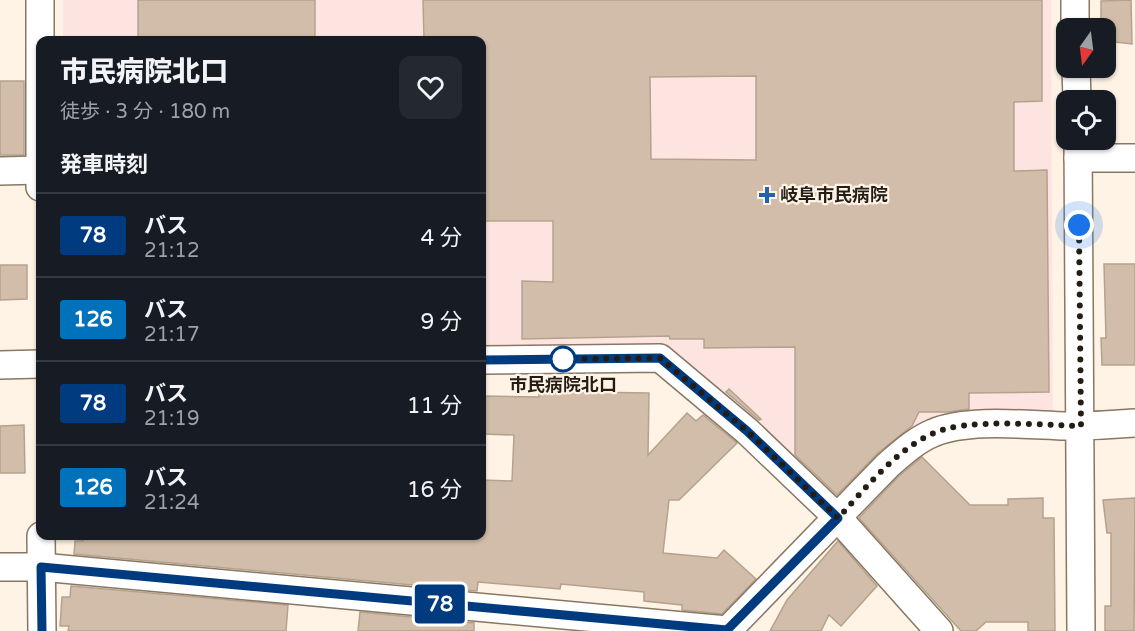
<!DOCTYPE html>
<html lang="ja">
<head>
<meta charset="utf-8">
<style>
  :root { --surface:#171b24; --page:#242831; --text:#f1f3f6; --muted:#9ea1a6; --line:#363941 }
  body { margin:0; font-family:"Varela Round","Noto Sans JP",sans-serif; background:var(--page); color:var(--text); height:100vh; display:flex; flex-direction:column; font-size:22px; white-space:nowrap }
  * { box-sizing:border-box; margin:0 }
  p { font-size:20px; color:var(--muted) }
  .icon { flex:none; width:33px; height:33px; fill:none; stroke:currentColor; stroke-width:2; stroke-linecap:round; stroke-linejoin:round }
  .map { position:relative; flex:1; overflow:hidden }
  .side { position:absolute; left:36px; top:36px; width:450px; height:504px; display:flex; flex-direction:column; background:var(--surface); border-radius:12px; box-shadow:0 2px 4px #0004 }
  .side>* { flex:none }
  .badge { padding:0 12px; border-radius:4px; font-size:21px; line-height:39px }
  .needle { width:39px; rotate:194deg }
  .controls { position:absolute; left:1056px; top:18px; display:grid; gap:12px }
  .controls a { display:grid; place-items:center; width:60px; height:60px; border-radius:12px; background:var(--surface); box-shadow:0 2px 4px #0004; font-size:30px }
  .you { position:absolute; width:30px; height:30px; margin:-15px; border:4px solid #fff; border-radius:50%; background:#1a73e8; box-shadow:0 0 0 9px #1a73e833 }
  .map>.badge { position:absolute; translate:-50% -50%; box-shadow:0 0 0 3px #fff }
  h2 { padding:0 24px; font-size:22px; line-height:54px }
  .round { display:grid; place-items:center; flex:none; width:63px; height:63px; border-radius:12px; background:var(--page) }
  .headline { display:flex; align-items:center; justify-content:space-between; height:102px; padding:0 24px }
  h1 { font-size:28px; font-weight:800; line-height:45px }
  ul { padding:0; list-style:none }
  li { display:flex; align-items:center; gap:18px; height:84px; padding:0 24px; border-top:2px solid var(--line) }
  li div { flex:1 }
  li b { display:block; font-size:22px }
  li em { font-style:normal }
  li .badge { min-width:66px; font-weight:700; text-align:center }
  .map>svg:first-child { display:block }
</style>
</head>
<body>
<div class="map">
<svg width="1135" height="631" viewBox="0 0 1135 631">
  <rect width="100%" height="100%" fill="#fef3e5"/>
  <polygon fill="#fee4e0" points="63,0 1051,0 1053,416 939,420 835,509 664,350 482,351 482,40 63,40"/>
  <g fill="#d1bda9" stroke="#b5a28d" stroke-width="1.5" fill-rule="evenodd">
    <rect x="138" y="0" width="177" height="40"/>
    <path d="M423,0H1042V101L1014,102V171L1047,170L1049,392L969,393V409L949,412H919L912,426L878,453L837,495L795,455V347L704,348V339H670L669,336L522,339V281L553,282V221H482V40H424ZM756,76V160L651,159L650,77Z"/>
    <polygon points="1131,0 1132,44 1106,41 1106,28 1101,28 1101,1"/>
    <rect x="0" y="81" width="24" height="74"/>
    <polygon points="1104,264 1135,264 1135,365 1102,365 1101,338 1106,338"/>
    <polygon points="0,265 27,265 27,299 0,300"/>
    <polygon points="584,383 584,392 649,393 648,455 687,413 696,421 703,415 737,443 679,500 669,500 663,553 717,558 724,550 756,579 722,614 682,610 682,605 644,601 644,592 561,584 560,589 478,582 477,591 74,554 75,541 83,541 84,536 140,539 140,536 482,536 482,480 512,481 514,435 482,434 482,396 539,397 539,384"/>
    <polygon points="729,389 761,419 759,420 726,392"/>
    <polygon points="24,425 25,473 0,473 0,426"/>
    <polygon points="922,457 970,505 1008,505 1008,499 1043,498 1043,518 1054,518 1055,631 1028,631 1028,622 986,622 976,631 961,631 859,518 899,476"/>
    <polygon points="1135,498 1134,631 1105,631 1105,606 1111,606 1111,533 1107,533 1103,500"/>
    <polygon points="838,541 877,586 841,626 829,615 821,631 770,631 787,600"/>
    <polygon points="71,586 288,605 286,631 68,631 69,626 60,626 62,597 70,597"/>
    <polygon points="360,612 474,623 474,631 358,631"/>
  </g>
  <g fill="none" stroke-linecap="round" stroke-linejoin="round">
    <defs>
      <g id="street">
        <polyline points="40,0 40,187"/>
        <polyline points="1075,0 1075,28"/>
        <polyline points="1076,68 1077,100"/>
        <polyline points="1078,140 1081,631"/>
        <polyline points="1078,158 1135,158"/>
        <polyline points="0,171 40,170"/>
        <polyline points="482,360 660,358 747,431 838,518 939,631"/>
        <polyline points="0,365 40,364"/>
        <polyline points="41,536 42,631"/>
        <polyline points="0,567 41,567 727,630"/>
        <path d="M727,631L888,465C902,453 916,440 933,433C967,418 1029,425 1066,426C1089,426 1112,425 1135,423"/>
      </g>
    </defs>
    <use href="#street" stroke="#887763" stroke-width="30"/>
    <use href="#street" stroke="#fff" stroke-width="27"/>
  </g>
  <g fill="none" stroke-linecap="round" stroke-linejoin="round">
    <defs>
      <polyline id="line" points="42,631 41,567 727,630 838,518 747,431 660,358 482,360"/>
    </defs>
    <use href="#line" stroke="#fff" stroke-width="14"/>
    <use href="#line" stroke="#003b80" stroke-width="9"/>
    <path stroke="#241d15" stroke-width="6" stroke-dasharray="0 10.8" d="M563,359L660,358L747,431L838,518C866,488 895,450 934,433C967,418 1042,425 1081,426L1079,225"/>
  </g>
  <path fill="#1f63b4" stroke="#fef3e5" stroke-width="2" d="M764 186h6v6h6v6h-6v6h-6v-6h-6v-6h6z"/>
  <circle fill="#fff" stroke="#003b80" stroke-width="3" cx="563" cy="359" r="12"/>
  <g text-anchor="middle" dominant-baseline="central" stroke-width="4.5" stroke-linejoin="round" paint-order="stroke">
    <g font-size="18" font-weight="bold" fill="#241d15" stroke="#fef3e5" text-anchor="start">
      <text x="780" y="195">岐阜市民病院</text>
    </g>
    <g font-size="18" font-weight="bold" fill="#241d15" stroke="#fef3e5">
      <text x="563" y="385">市民病院北口</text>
    </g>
  </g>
</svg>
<div class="controls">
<a><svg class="needle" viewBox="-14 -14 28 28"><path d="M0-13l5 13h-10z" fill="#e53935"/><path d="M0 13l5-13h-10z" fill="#9ea1a6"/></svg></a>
<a><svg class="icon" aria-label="locate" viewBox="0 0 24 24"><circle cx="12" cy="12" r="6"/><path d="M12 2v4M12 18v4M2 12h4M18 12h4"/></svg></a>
</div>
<div class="you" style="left:1079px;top:225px"></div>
<b class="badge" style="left:440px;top:604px;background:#003b80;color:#fff">78</b>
<section class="side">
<div class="headline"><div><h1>市民病院北口</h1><p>徒歩 · 3 分 · 180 m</p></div><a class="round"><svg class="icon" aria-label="heart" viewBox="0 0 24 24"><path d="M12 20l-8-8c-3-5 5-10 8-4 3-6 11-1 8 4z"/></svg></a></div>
<h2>発車時刻</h2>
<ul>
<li><span class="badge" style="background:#003b80;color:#fff">78</span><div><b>バス</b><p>21:12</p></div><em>4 分</em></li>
<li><span class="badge" style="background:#0072bc;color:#fff">126</span><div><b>バス</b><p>21:17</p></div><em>9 分</em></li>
<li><span class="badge" style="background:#003b80;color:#fff">78</span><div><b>バス</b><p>21:19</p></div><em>11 分</em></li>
<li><span class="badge" style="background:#0072bc;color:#fff">126</span><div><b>バス</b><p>21:24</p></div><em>16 分</em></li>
</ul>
</section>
</div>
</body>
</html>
